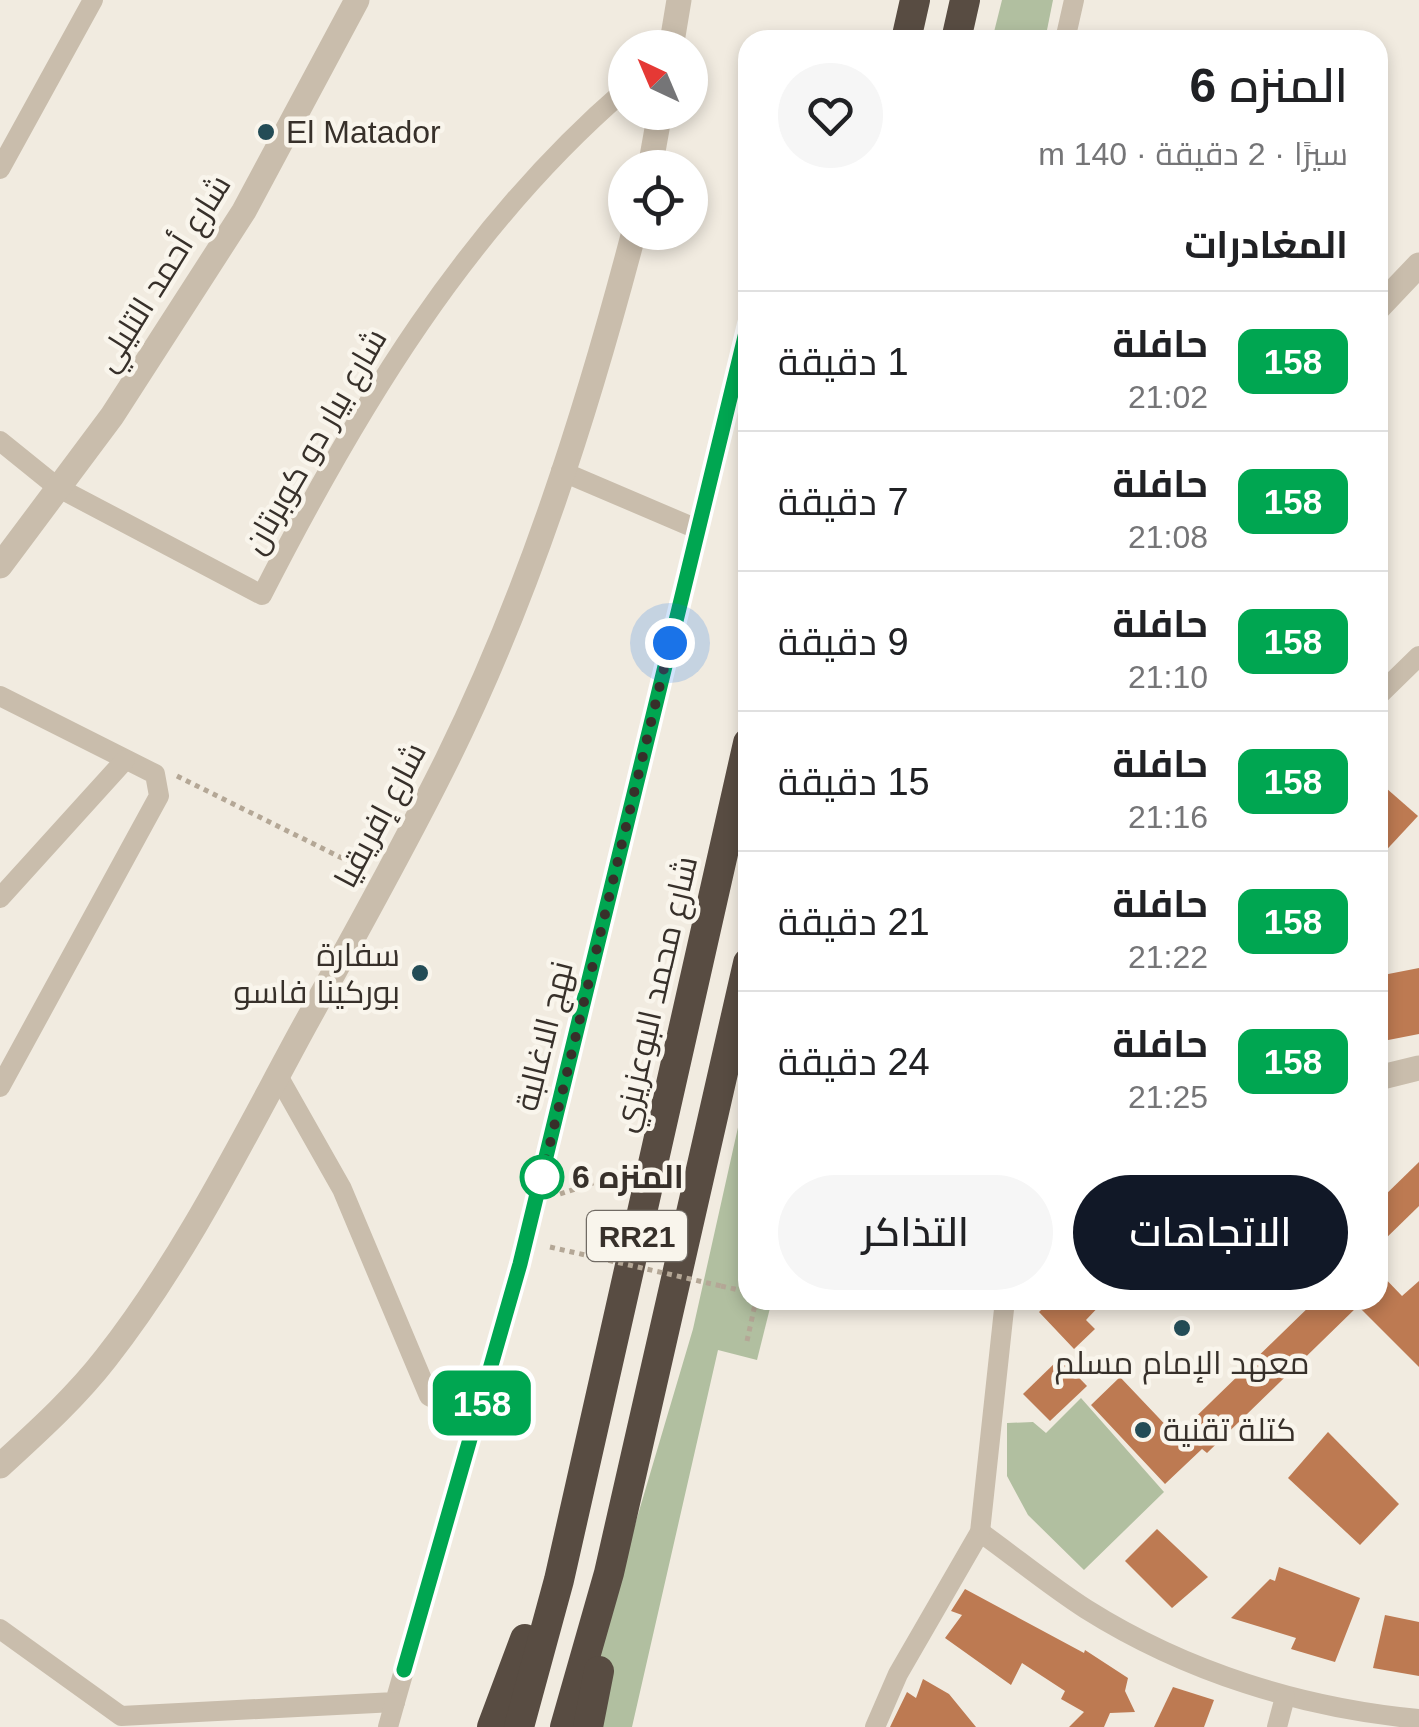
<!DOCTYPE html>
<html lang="ar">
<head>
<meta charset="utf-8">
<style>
  :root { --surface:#fff; --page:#f6f6f6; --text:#202124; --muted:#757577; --line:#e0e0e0; --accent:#111827 }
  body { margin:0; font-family:Helvetica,Cairo,sans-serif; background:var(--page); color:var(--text); direction:rtl; height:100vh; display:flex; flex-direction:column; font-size:38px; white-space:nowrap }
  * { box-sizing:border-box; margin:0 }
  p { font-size:32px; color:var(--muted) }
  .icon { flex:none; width:55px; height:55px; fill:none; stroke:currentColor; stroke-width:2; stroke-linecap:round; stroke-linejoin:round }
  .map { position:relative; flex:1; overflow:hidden; direction:ltr }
  .panel { position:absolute; left:738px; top:30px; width:650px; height:1280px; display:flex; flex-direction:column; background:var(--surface); border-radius:30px; box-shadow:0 5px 15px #0003; direction:rtl }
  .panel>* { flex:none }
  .badge { padding:0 20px; border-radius:15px; font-size:35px; line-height:65px }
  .needle { width:65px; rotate:316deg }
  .buttons { position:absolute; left:608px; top:30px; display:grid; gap:20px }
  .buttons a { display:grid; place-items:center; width:100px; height:100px; border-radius:50%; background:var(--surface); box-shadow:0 5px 15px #0003; font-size:50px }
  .you { position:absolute; width:50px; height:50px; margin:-25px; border:8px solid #fff; border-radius:50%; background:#1a73e8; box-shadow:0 0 0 15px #1a73e833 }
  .map>.badge { position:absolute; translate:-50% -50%; box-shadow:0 0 0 5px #fff }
  h2 { padding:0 40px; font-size:38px; line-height:90px }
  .round { display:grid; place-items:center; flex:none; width:105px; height:105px; border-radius:52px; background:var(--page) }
  .headline { display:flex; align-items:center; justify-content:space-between; height:170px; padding:0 40px }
  h1 { font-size:48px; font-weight:600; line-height:75px }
  .primary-button { display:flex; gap:20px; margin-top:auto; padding:20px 40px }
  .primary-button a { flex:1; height:115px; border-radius:60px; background:var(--accent); color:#fff; font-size:40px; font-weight:600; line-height:115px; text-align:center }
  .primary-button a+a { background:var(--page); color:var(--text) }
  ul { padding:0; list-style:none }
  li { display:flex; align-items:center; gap:30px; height:140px; padding:0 40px; border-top:2px solid var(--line) }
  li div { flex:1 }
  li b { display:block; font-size:38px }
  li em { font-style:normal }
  li .badge { min-width:110px; font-weight:700; text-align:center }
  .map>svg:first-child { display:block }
</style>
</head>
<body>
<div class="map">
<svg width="1419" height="1727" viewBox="0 0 1419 1727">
  <rect width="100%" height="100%" fill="#f1ebe0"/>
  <g fill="#b1bfa0">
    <polygon points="1002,0 1053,0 1045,40 992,40"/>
    <polygon points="747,1087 748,1300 772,1300 757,1360 718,1350 632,1727 575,1727 693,1329"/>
    <polygon points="1081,1398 1164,1492 1084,1570 1028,1515 1007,1476 1007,1423 1033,1422 1046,1433"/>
  </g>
  <g fill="#bd7a52">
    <polygon points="1378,781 1418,816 1378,859"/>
    <polygon points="1419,968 1419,1034 1378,1042 1378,976"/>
    <polygon points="1419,1162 1419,1206 1378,1246 1378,1202"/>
    <polygon points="1378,1271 1402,1296 1419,1281 1419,1367 1358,1306 1207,1453 1202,1449 1165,1484 1091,1405 1120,1377 1176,1436 1316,1300 1378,1300"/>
    <polygon points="1051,1300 1105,1300 1086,1320 1095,1329 1074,1349 1039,1312"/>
    <polygon points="1060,1358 1087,1386 1050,1421 1023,1394"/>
    <polygon points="1328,1432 1399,1504 1360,1545 1288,1478"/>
    <polygon points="1157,1529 1208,1577 1172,1608 1125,1561"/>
    <polygon points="1279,1567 1360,1598 1335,1662 1291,1649 1296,1638 1231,1618 1270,1579 1275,1581"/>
    <polygon points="965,1589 1084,1653 1085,1650 1128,1678 1125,1691 1135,1712 1110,1713 1104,1727 1069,1727 1084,1712 1061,1699 1065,1691 1022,1663 1011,1685 945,1638 962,1615 951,1611"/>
    <polygon points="1385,1615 1419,1622 1419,1676 1373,1668"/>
    <polygon points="923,1679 949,1694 976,1727 890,1727 907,1692 916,1698"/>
    <polygon points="1173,1687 1214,1700 1204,1727 1154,1727"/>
  </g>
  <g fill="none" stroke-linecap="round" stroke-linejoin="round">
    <g stroke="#b4a796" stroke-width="5" stroke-dasharray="5 5" stroke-linecap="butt">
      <polyline points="177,776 364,869"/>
      <polyline points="560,1194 602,1180 620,1186"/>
      <polyline points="721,1286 748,1292"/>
      <polyline points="747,1341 756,1300"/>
    </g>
    <g stroke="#c9bdac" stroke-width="20">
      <polyline points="1065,40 1074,0"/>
      <polyline points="0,169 93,0"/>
      <path d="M0,441L57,487L262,595C357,409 465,228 625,90"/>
      <polyline points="561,471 697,529"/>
      <polyline points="0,696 155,774 159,796 0,1087"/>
      <polyline points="1378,696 1419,656"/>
      <polyline points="0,898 125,760"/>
      <polyline points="278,1076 342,1189 429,1396 443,1403 482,1404"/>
      <path d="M980,1532C1015,1557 1050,1586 1086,1609C1186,1672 1302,1708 1419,1719"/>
      <polyline points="0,1629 121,1716 395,1702 520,1264 748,324"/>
      <polyline points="388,1727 395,1702"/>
      <polyline points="875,1727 898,1674 980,1532 1005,1300"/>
      <polyline points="1277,1727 1285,1697"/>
    </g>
    <g stroke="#c9bdac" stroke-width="25">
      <polyline points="671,48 679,0"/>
      <polyline points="650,168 660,112"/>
      <polyline points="1378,308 1419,265"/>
      <polyline points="0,566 112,416 244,211 357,0"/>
      <polyline points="1378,1078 1419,1068"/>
      <path d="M0,1466C37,1432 75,1398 106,1358C183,1260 241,1143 300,1034C350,943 401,853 447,760C529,594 587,411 634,232"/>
    </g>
    <g stroke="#584c42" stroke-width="30">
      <polyline points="906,40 915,0"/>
      <polyline points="956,40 965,0"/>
      <polyline points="492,1727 525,1639"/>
      <polyline points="519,1727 559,1580 748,743"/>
      <polyline points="565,1727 609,1573 748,963"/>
      <polyline points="588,1727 599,1671"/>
    </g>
    <polyline stroke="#b4a796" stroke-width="5" stroke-dasharray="5 5" stroke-linecap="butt" points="550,1247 721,1286"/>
  </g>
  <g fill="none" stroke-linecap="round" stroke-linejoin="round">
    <defs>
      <polyline id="line" points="404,1670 520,1264 748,324"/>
    </defs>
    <use href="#line" stroke="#fff" stroke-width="22"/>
    <use href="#line" stroke="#00a651" stroke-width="15"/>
    <polyline stroke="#37302a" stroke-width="10" stroke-dasharray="0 18" points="542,1177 670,643"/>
  </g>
  <g fill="#234c56" stroke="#f9f5ec" stroke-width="4">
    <circle cx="266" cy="132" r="10"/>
    <circle cx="420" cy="973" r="10"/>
    <circle cx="1182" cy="1328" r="10"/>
    <circle cx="1143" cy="1430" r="10"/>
  </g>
  <circle fill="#fff" stroke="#00a651" stroke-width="5" cx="542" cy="1177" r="20"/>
  <g text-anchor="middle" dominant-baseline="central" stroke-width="9" stroke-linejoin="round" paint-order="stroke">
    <rect fill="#f9f5ec" stroke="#716b64" stroke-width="2.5" x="587" y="1211" width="100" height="50" rx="8"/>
    <g font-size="30" font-weight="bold" fill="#37302a">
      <text x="637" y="1236">RR21</text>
    </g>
    <g font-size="32" fill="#37302a" stroke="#f9f5ec" text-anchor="start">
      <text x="286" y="132">El Matador</text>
      <text x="400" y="955" text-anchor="end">سفارة<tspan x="400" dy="37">بوركينا فاسو</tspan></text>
      <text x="1182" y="1363" text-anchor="middle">معهد الإمام مسلم</text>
      <text x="1163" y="1430">كتلة تقنية</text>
    </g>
    <g font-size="32" fill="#37302a" stroke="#f9f5ec">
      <text transform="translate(163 273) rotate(-58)">شارع أحمد التليلي</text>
      <text transform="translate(315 441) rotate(-60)">شارع بيار دو كوبرتان</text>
      <text transform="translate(380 815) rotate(-62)">شارع إفريقيا</text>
      <text transform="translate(655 994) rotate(-77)">شارع محمد البوعزيزي</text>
      <text transform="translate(544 1036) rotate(-76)">نهج الاغالبة</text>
    </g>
    <g font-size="32" font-weight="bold" fill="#37302a" stroke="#f9f5ec" text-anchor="start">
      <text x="572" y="1177">المنزه 6</text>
    </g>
  </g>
</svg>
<div class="buttons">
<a><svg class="needle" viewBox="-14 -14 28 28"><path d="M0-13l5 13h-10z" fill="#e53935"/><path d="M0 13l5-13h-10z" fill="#757577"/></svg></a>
<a><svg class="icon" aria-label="locate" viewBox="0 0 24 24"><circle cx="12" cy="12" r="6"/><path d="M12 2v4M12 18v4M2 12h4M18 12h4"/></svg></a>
</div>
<div class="you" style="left:670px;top:643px"></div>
<b class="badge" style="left:482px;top:1403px;background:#00a651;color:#fff">158</b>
<section class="panel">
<div class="headline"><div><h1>المنزه 6</h1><p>سيرًا · 2 دقيقة · 140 m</p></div><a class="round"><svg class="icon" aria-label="heart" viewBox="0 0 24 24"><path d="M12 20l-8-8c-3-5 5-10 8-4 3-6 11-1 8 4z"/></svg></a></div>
<h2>المغادرات</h2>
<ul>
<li><span class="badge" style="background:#00a651;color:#fff">158</span><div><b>حافلة</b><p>21:02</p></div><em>1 دقيقة</em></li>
<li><span class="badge" style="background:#00a651;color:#fff">158</span><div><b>حافلة</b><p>21:08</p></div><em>7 دقيقة</em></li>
<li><span class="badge" style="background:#00a651;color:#fff">158</span><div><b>حافلة</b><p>21:10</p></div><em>9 دقيقة</em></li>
<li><span class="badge" style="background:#00a651;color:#fff">158</span><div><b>حافلة</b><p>21:16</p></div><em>15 دقيقة</em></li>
<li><span class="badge" style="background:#00a651;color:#fff">158</span><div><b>حافلة</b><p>21:22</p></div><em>21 دقيقة</em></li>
<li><span class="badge" style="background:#00a651;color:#fff">158</span><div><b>حافلة</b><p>21:25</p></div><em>24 دقيقة</em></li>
</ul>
<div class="primary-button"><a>الاتجاهات</a><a>التذاكر</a></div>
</section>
</div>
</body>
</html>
